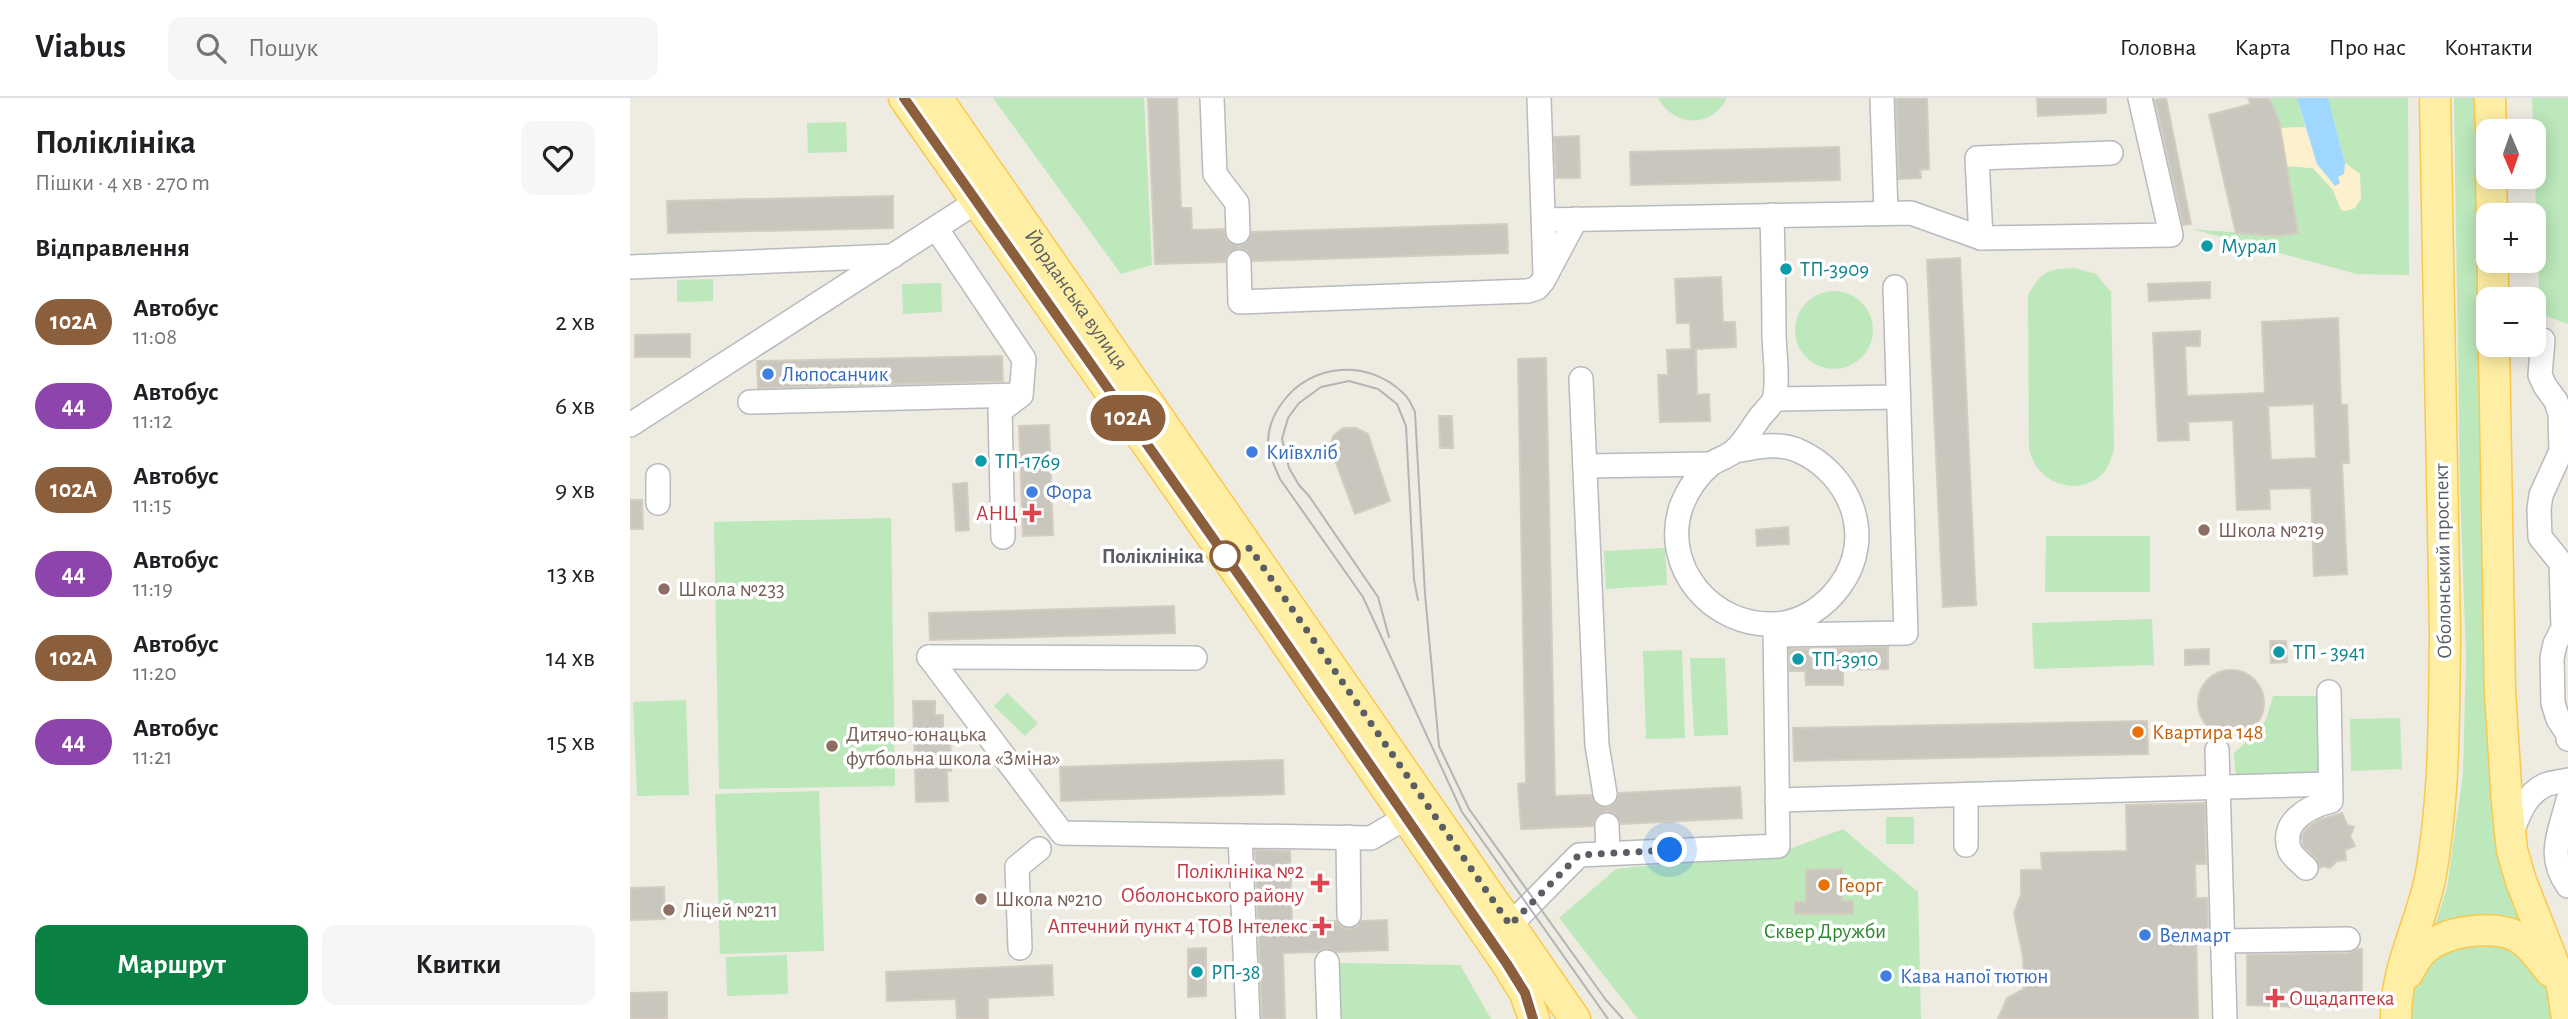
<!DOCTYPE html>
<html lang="uk">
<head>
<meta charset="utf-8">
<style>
  :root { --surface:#fff; --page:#f6f6f6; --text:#202124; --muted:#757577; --line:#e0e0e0; --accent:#0b8043 }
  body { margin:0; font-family:"Alegreya Sans",sans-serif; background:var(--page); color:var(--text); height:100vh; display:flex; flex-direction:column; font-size:26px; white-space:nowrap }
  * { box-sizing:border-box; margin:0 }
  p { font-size:23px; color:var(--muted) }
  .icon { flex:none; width:38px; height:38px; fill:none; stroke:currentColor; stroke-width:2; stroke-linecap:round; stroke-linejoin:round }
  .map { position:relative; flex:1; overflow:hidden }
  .details { display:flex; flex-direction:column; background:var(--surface); width:630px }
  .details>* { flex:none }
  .badge { padding:0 14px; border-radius:23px; font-size:24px; line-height:46px }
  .needle { width:46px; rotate:178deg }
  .tools { position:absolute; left:1846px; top:21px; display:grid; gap:14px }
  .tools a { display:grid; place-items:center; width:70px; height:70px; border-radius:14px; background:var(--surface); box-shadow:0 4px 18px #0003; font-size:35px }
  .you { position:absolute; width:35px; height:35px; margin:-18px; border:5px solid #fff; border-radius:50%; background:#1a73e8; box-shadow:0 0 0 10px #1a73e833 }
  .map>.badge { position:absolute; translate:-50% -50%; box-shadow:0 0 0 4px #fff }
  h2 { padding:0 35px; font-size:26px; line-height:63px }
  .round { display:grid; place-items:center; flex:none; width:74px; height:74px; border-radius:14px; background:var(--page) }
  .headline { display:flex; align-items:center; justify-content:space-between; height:119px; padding:0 35px }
  h1 { font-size:33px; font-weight:600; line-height:52px }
  .primary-button { display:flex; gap:14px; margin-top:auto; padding:14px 35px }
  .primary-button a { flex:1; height:80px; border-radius:14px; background:var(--accent); color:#fff; font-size:28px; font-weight:600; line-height:80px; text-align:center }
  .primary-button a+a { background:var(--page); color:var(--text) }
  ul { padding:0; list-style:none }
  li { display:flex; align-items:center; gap:21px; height:84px; padding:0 35px }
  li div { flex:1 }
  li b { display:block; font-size:26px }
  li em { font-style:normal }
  li .badge { min-width:77px; font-weight:700; text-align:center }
  header { display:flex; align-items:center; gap:42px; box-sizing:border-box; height:98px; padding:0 35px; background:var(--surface); border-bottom:2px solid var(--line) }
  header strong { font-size:33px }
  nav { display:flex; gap:38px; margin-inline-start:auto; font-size:24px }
  .search { width:490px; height:63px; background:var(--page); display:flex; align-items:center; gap:18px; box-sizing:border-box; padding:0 24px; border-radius:14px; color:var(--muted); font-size:26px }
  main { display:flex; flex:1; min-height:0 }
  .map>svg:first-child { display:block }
</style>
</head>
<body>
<header>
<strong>Viabus</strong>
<div class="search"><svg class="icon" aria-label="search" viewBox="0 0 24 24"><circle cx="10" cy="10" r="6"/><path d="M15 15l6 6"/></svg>Пошук</div>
<nav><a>Головна</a><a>Карта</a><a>Про нас</a><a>Контакти</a></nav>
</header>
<main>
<section class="details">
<div class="headline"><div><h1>Поліклініка</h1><p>Пішки · 4 хв · 270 m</p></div><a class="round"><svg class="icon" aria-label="heart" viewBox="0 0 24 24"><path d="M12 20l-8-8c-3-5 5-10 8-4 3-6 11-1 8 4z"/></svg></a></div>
<h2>Відправлення</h2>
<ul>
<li><span class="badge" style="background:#8b5e3c;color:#fff">102А</span><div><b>Автобус</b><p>11:08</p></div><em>2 хв</em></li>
<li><span class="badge" style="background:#8e44ad;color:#fff">44</span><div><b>Автобус</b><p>11:12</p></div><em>6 хв</em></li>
<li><span class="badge" style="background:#8b5e3c;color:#fff">102А</span><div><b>Автобус</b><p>11:15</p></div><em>9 хв</em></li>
<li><span class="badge" style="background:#8e44ad;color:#fff">44</span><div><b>Автобус</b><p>11:19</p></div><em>13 хв</em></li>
<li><span class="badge" style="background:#8b5e3c;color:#fff">102А</span><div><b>Автобус</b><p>11:20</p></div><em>14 хв</em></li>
<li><span class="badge" style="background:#8e44ad;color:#fff">44</span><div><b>Автобус</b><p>11:21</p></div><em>15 хв</em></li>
</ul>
<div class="primary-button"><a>Маршрут</a><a>Квитки</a></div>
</section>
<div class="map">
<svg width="1938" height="921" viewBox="0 0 1938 921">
  <rect width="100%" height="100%" fill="#eeebe1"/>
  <g fill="#bce8bb">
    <polygon points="363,0 514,0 522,167 491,176"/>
    <path d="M1028,0H1097C1081,31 1044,29 1028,0Z"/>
    <polygon points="1639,0 1667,0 1675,29 1650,30"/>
    <polygon points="1698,0 1778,0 1779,177 1727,176 1562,131 1639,137 1668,135 1656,68 1683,70 1703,92 1711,111 1730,76 1715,65"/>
    <polygon points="1824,0 1848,0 1857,390 1902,832 1803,834 1817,790 1833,676 1836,558 1830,391"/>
    <polygon points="1902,0 1938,0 1938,226 1910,216"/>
    <polygon points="216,24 217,54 178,55 177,25"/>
    <path d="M1445,170L1466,176L1481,194L1484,353C1481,359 1479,368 1475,373C1456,396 1422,391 1406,368C1403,363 1401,357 1399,352L1398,197C1412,173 1417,171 1445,170Z"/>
    <polygon points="83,181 83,203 47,204 47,182"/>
    <polygon points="311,185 312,214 273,216 272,186"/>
    <circle cx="1204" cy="232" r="39"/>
    <polygon points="261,420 265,688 89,691 84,424"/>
    <polygon points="1416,438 1520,438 1520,494 1415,494"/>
    <polygon points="1035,450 1037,487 976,491 974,453"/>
    <polygon points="1522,521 1524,567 1404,571 1402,525"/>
    <polygon points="1052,552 1055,640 1016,641 1013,553"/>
    <polygon points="1060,560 1095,560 1098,637 1064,638"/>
    <polygon points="377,595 408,625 395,638 364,608"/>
    <polygon points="1643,598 1697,598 1698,684 1606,682 1604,655 1626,635 1636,622"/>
    <polygon points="56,602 59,697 7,698 3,604"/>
    <polygon points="1770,620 1772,671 1721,673 1720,621"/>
    <polygon points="189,693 194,853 90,856 85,696"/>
    <rect x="1256" y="719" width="28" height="27"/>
    <polygon points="1213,731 1288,794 1291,921 1008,921 929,820 986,771 1151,754"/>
    <polygon points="1835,842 1883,848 1916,883 1922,907 1922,921 1777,921 1782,887 1794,866"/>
    <polygon points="157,857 158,896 97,898 96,859"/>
    <polygon points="707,865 830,867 861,921 709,921"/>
  </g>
  <polygon fill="#fdf1cd" points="1675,29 1687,66 1705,87 1707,78 1714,76 1715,65 1730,76 1731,101 1725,110 1716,113 1711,112 1703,92 1683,70 1656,68 1650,30"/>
  <polygon fill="#a0d7ff" points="1667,0 1698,0 1715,65 1714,76 1708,79 1710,85 1705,88 1687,66"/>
  <g fill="#c9c6be" stroke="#d3cdbf" stroke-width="2" fill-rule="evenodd">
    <polygon points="518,0 547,0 551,110 561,110 562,132 594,131 597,142 608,148 616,145 622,134 877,126 878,155 623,163 616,152 608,150 597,157 595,164 525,166"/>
    <polygon points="1266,0 1297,0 1299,71 1290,72 1291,80 1269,81"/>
    <polygon points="1407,0 1476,0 1476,15 1408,18"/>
    <polygon points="1536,0 1561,126 1553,127 1525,2"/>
    <polygon points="1618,0 1639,0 1649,23 1668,135 1648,138 1606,135 1579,17 1621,6"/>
    <polygon points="949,38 950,80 926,80 924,39"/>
    <polygon points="1209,49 1210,82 1001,87 1000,54"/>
    <polygon points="263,98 263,130 38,135 37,103"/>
    <polygon points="1330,160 1346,507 1313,509 1297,162"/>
    <polygon points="1091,179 1093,224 1105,224 1106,249 1066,251 1067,297 1079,296 1080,323 1030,324 1028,277 1038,277 1037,252 1061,251 1060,225 1047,225 1045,181"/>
    <polygon points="1580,184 1580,200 1519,203 1518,186"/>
    <path d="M1708,220L1711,307H1717L1719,365H1712L1717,476L1684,478L1681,390L1639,391L1640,411L1607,412L1603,322L1558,324L1559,342L1528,343L1523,235L1570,233V248H1555L1557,298L1635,295L1632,224ZM1684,306L1686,360L1641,362L1638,308Z"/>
    <polygon points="60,236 60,259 5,259 5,237"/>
    <polygon points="372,258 373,283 128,290 127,263"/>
    <polygon points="916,260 925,698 961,697 965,705 977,710 984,706 989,695 1110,689 1112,720 991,726 984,715 976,713 965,720 963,728 891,731 888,686 896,685 888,261"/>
    <polygon points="809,318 822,318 823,350 810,350"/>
    <polygon points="419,327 423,437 393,438 389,328"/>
    <polygon points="713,330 726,330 738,336 760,403 725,416 700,349 703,338"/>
    <polygon points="337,385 339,432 326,433 323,386"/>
    <polygon points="0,402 12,402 13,431 0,431"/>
    <polygon points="1158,429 1159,446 1127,448 1126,432"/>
    <polygon points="544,508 545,535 300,542 299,515"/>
    <polygon points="1640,543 1656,543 1657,564 1641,565"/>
    <polygon points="1258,549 1258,571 1213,572 1213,587 1176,587 1175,573 1160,573 1159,551"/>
    <polygon points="1579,551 1579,566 1555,567 1555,552"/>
    <circle cx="1601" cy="605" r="33"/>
    <polygon points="283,603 305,603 305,617 313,617 313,633 320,633 321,673 317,673 318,703 286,704"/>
    <polygon points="1517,623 1518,656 1164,663 1163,630"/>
    <polygon points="653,662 654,696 431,703 430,669"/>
    <polygon points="1575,705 1576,766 1565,766 1566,800 1577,800 1578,831 1566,831 1568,921 1368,921 1377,900 1394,891 1393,858 1384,815 1391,796 1391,772 1412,772 1411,755 1497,753 1496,707"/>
    <polygon points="1712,715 1717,727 1724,729 1720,738 1725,748 1715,752 1716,762 1707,763 1700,770 1693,768 1690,770 1686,760 1673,748 1672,738 1677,730 1689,722"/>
    <polygon points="625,752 660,753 662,824 707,823 712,829 720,831 727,829 732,823 757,822 758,852 706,854 696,850 687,854 653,855 655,921 632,921"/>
    <polygon points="1212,771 1212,803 1223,803 1223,816 1165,816 1165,804 1176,804 1176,772"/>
    <polygon points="34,789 35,821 0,822 0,790"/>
    <polygon points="576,850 576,898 558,899 558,851"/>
    <polygon points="1727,851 1732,851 1732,894 1698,894 1698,910 1617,907 1617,857 1718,855"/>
    <polygon points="422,867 423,897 358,900 358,921 327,921 326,901 257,903 256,874"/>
    <polygon points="37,894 37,921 0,921 0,895"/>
  </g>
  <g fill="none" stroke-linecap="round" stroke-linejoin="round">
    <defs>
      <g id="minor">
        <polyline points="582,0 585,76 607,105 608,134"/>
        <polyline points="909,0 915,175"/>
        <polyline points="1252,0 1256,114"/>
        <polyline points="914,122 1281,115 1351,140 1541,137 1510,0"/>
        <polyline points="306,130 394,261 391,297 370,313 373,439"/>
        <polyline points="1351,140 1347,60 1481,55"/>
        <polyline points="609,164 610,204 898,193 907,190 913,183 946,121"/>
        <polyline points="0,169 263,158"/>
        <polyline points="1913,242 1910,277 1915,288 1926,303 1930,316 1931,353 1911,397 1909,411 1910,439 1931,465 1933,530 1925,546 1922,560 1923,605 1928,621 1938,636 1938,641"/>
        <polyline points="951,281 967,647 975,696"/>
        <polyline points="1145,301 1268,299"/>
        <polyline points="120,304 391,297"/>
        <polyline points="0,327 346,104"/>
        <path d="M1105,353C1125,349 1147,344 1167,352C1221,375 1246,439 1210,488C1195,509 1171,525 1144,526C1083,529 1031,470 1051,409C1057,393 1068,377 1081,366C1088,361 1098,359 1104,353C1114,345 1122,330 1130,319C1135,313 1144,305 1145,298C1148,279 1145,258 1144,239C1144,199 1143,158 1142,117"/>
        <polyline points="955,368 1081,366"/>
        <polyline points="28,378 28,405"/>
        <polyline points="1145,537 1276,535 1265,189"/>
        <polyline points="299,559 432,735 741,740 775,720"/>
        <polyline points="299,559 565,560"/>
        <polyline points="1587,652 1595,921"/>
        <polyline points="1336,697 1336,747"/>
        <polyline points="1147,702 1700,686"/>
        <path d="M1938,702C1930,735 1916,757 1938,788"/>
        <polyline points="977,727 978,755"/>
        <path d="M1882,735C1888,717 1896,696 1915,687C1921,684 1931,684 1938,682"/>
        <polyline points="610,738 618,921"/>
        <polyline points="718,739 719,817"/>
        <path d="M1676,770C1671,765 1663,759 1660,753C1649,725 1677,709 1701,703L1699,594"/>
        <polyline points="880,827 949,757 1148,748 1145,527"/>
        <polyline points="1593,843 1718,841"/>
        <polyline points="390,850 387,769 409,751"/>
        <polyline points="697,864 699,921"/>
      </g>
      <g id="major">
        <polyline points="274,0 625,500 877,866 895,895 904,921"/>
        <path id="s1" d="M307,0L945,921"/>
        <polyline points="1860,0 1861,33"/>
        <polyline points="1861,79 1862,117"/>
        <polyline points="1863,163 1863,201"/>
        <polyline points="1864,247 1870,593 1877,704 1882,752 1891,783 1932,887 1937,921"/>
        <path d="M1778,875C1783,865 1788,855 1797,849C1818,833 1857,828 1881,836C1898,842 1910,860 1920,873"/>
        <path d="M1766,921C1765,872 1790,828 1800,781C1815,700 1814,615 1815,534L1805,0"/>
      </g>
    </defs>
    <use href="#minor" stroke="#b7babf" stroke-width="26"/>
    <use href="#major" stroke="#fcc84c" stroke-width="33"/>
    <use href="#minor" stroke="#fff" stroke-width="23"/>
    <use href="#major" stroke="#ffefa5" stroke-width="30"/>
    <g stroke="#b3b4b5" stroke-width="2">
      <polyline points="759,539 748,499 679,398 669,387 659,370 652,341 658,320 669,305 691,289 719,283 748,291 767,306 776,328 784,482 788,502"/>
      <path d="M978,921L832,714L733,499L650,381C645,369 639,358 638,345C638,330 643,317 652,305C680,265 739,260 774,296C779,300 782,308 785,314L795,496L809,648L839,711L976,902L993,921"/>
    </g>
  </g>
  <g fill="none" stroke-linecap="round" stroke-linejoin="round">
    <defs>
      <polyline id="line" points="274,0 625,500 877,866 895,895 903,921"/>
    </defs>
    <use href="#line" stroke="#fff" stroke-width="16"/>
    <use href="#line" stroke="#8b5e3c" stroke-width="10"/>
    <polyline stroke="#5a5e64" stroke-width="7" stroke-dasharray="0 12.6" points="595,458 620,450 880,827 949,757 1040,752"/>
  </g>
  <g fill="#0f9aa8" stroke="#fff" stroke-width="2.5">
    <circle cx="1577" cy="148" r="7"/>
    <circle cx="1156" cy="171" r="7"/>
    <circle cx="351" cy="363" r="7"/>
    <circle cx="1649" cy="554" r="7"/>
    <circle cx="1168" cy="561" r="7"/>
    <circle cx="567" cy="874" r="7"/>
  </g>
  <g fill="#3f7fe0" stroke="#fff" stroke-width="2.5">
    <circle cx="138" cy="276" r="7"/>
    <circle cx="622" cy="354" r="7"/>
    <circle cx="402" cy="394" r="7"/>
    <circle cx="1515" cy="837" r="7"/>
    <circle cx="1256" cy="878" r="7"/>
  </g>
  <g fill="#e0444e" stroke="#fff" stroke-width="2.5">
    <path d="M398.5 404.5h7v7h7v7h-7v7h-7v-7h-7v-7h7z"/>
    <path d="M686.5 774.5h7v7h7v7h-7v7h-7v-7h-7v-7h7z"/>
    <path d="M688.5 817.5h7v7h7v7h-7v7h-7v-7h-7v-7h7z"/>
    <path d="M1641.5 889.5h7v7h7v7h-7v7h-7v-7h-7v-7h7z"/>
  </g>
  <g fill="#8d6e63" stroke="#fff" stroke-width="2.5">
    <circle cx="1574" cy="432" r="7"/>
    <circle cx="34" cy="491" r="7"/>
    <circle cx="202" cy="648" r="7"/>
    <circle cx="351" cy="801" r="7"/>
    <circle cx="39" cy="812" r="7"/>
  </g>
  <circle fill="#fff" stroke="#8b5e3c" stroke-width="3.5" cx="595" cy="458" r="14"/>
  <g fill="#e8710a" stroke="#fff" stroke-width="2.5">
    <circle cx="1508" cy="634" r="7"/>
    <circle cx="1194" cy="787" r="7"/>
  </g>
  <g text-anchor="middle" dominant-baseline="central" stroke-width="7" stroke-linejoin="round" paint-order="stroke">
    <g font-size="21" fill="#0d838f" stroke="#fff" text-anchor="start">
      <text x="1591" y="148">Мурал</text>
      <text x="1170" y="171">ТП-3909</text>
      <text x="365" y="363">ТП-1769</text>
      <text x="1663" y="554">ТП - 3941</text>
      <text x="1182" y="561">ТП-3910</text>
      <text x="581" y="874">РП-38</text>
    </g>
    <g font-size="21" fill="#5a5e64" stroke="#fff">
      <text stroke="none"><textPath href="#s1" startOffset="245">Йорданська вулиця</textPath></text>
      <text transform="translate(1813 463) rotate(-91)">Оболонський проспект</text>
    </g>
    <g font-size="21" fill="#366cbe" stroke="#fff" text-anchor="start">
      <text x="152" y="276">Люпосанчик</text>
      <text x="636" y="354">Київхліб</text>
      <text x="416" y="394">Фора</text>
      <text x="1529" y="837">Велмарт</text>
      <text x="1270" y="878">Кава напої тютюн</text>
    </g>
    <g font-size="21" fill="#be3a42" stroke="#fff" text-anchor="end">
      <text x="388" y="415">АНЦ</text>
      <text x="674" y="773">Поліклініка №2<tspan x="674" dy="24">Оболонського району</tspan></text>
      <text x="678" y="828">Аптечний пункт 4 ТОВ Інтелекс</text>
      <text x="1659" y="900" text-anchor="start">Ощадаптека</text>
    </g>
    <g font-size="21" fill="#785e54" stroke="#fff" text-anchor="start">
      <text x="1588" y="432">Школа №219</text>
      <text x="48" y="491">Школа №233</text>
      <text x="216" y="636">Дитячо-юнацька<tspan x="216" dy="24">футбольна школа «Зміна»</tspan></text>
      <text x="365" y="801">Школа №210</text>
      <text x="53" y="812">Ліцей №211</text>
    </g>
    <g font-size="21" font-weight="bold" fill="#5a5e64" stroke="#fff" text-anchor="end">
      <text x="574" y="458">Поліклініка</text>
    </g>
    <g font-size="21" fill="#c56008" stroke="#fff" text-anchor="start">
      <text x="1522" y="634">Квартира 148</text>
      <text x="1208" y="787">Георг</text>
    </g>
    <g font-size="21" fill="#2e8731" stroke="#fff">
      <text x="1195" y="833">Сквер Дружби</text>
    </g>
  </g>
</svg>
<div class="tools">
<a><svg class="needle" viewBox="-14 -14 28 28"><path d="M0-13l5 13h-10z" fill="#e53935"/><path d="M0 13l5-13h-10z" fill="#757577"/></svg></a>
<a>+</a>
<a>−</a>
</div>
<div class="you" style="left:1040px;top:752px"></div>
<b class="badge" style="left:498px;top:320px;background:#8b5e3c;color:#fff">102А</b>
</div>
</main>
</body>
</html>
